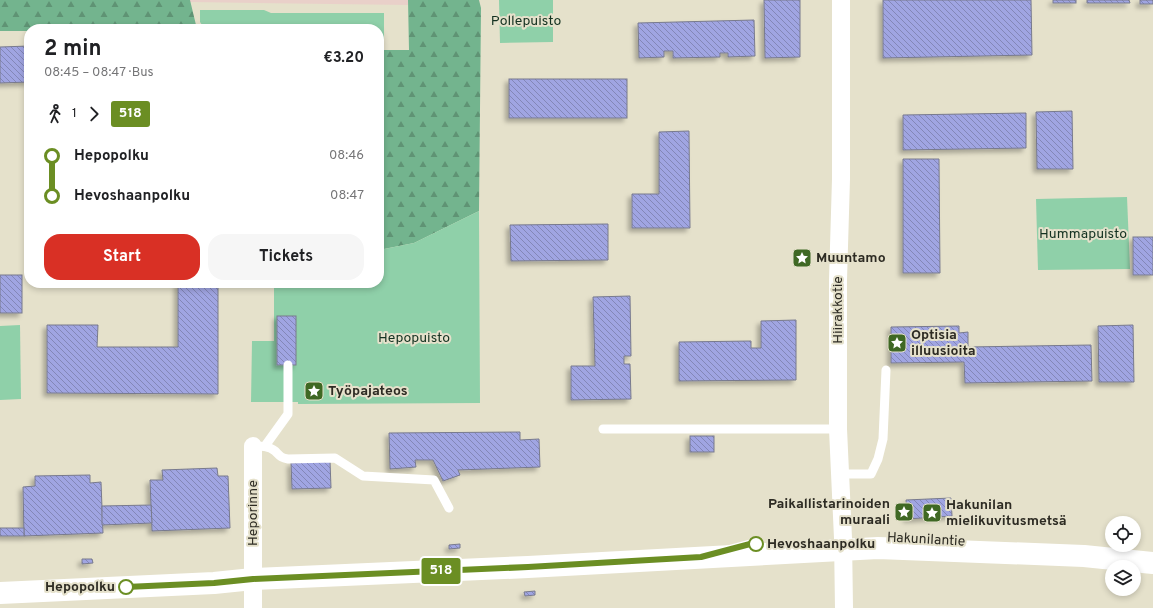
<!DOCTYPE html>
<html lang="en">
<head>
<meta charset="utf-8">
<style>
  :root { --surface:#fff; --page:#f6f6f6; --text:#202124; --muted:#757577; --accent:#d93025 }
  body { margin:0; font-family:Overpass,sans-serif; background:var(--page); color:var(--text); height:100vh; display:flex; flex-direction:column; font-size:15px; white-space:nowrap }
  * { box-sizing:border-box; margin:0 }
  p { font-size:13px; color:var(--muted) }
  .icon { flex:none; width:22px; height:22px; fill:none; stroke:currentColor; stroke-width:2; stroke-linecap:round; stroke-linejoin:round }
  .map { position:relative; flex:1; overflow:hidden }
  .drawer { position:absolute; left:24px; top:24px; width:360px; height:264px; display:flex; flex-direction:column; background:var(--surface); border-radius:16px; box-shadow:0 2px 6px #0003 }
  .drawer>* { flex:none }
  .badge { padding:0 8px; border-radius:3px; font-size:14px; line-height:26px }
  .fabs { position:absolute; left:1105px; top:516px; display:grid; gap:8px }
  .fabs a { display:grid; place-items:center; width:36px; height:36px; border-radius:50%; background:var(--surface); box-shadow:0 2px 6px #0003; font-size:20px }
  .map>.badge { position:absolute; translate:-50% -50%; box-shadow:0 0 0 2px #fff }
  .legs { display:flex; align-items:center; gap:6px; height:44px; padding:0 20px; font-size:13px }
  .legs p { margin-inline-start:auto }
  .overview { display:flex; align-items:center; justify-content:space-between; height:68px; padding:0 20px }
  h1 { font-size:22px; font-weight:700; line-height:30px }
  .button { display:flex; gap:8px; margin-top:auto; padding:8px 20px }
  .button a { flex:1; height:46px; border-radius:16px; background:var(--accent); color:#fff; font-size:16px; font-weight:700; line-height:46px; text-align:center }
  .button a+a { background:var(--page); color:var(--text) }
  ul { padding:0 20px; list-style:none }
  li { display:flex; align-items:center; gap:14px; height:40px; font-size:15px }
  li i { display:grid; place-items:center; width:6px; height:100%; margin:0 5px; background:currentColor }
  li i::after { content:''; width:10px; height:10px; margin:-5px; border:3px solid; border-radius:50%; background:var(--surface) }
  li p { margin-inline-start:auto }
  li:first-child i { background:linear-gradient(#0000 50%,currentColor 0) }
  li:last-child i { background:linear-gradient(currentColor 50%,#0000 0) }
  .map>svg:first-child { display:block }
</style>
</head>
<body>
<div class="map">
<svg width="1153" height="608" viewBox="0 0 1153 608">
  <defs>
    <pattern id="forest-firs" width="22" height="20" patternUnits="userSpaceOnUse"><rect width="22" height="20" fill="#73b48e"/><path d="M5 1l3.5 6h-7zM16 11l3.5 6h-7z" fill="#5f9374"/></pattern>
    <pattern id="building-back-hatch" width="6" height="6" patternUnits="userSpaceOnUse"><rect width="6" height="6" fill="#a0a5e2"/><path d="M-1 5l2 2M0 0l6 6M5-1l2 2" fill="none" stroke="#8387b7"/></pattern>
    <filter id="shadow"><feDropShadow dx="-3.5" dy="3.5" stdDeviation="2" flood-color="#0004"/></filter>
  </defs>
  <rect width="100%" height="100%" fill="#e5e1cb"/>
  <polygon fill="#e9d0c9" points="190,0 408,0 408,5 190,2"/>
  <g fill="url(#forest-firs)">
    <polygon points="0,0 190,0 196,25 200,29 29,29 29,31 0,31"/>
    <polygon points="408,0 479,0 481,8 479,211 414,243 379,250 379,50 409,50"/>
  </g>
  <g fill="#8fd0a9">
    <polygon points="499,0 553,0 553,42 500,43"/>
    <polygon points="200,10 264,10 271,13 384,13 384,45 379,45 379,29 205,29 200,22"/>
    <polygon points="1127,197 1130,269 1038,270 1036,199"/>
    <polygon points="479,211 480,403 298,404 298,402 251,402 252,341 274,341 274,283 379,283 379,250 414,243"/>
    <polygon points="20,325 21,399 0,400 0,326"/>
  </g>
  <g fill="url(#building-back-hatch)" stroke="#787a8d" filter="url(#shadow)">
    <polygon points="764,0 800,0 800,57 765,58"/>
    <polygon points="883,0 1031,0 1032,55 883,58"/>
    <rect x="1053" y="0" width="23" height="3"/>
    <polygon points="1087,0 1129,0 1130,3 1087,3"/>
    <rect x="1140" y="0" width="13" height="4"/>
    <polygon points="754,20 755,56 728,57 728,53 720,53 720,57 673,58 673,51 664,51 664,57 639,58 638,23"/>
    <polygon points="29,46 29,82 0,83 0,47"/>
    <rect x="509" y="79" width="118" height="39"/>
    <polygon points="1072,111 1073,169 1037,169 1036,112"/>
    <polygon points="1026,113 1026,148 903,150 903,115"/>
    <polygon points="689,131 690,228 632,228 632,194 659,194 659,132"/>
    <polygon points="903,159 939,159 940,273 903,273"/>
    <polygon points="608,224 608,260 511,261 510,225"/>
    <rect x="1133" y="237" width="20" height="38"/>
    <rect x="0" y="275" width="22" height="38"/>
    <polygon points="178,283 218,283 218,394 47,393 47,325 98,325 97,347 178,347"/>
    <polygon points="630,296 631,356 624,356 624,364 630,364 631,399 571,400 571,366 595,366 593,297"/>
    <rect x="277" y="316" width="19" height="49"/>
    <polygon points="796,320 796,380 679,381 679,342 751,341 751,348 761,348 761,321"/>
    <polygon points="1133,325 1134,382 1099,382 1098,326"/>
    <polygon points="959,326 959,333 968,332 968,347 1091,345 1092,381 965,383 964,362 891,363 891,327"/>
    <polygon points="520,432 520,440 539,439 540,467 458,470 460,475 443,481 433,460 415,460 416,467 390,469 389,433"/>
    <rect x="690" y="436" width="24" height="16"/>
    <polygon points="330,461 331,488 292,489 291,463"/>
    <polygon points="217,468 218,476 228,476 230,528 152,531 150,480 163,480 162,470"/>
    <polygon points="90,475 90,483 101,482 103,533 24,536 23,487 35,486 35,476"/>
    <polygon points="951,498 952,516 907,519 906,500"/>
    <polygon points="151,505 152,523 102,525 102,506"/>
    <rect x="0" y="528" width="24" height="8"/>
    <polygon points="460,544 460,548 449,549 449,545"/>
    <polygon points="82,559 92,559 93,563 82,564"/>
    <polygon points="535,591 535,595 525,596 524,592"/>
  </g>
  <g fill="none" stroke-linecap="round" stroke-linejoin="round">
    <g stroke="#fff" stroke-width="9">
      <polyline points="603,429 838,429"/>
      <path d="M253,446C261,446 269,446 275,451C280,456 281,458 288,459L335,458L363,476L434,480L449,508"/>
      <polyline points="265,446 288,414 288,365"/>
      <polyline points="839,474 871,474 878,459 883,439 886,370"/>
    </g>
    <g stroke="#fff" stroke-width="18">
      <polyline points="841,0 841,179 838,280 838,429 843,538 844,608"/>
      <polyline points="253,608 253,446"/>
    </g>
    <polyline stroke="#fff" stroke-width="22" points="0,593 214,583 253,579 528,567 878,548 1084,556 1153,563"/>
  </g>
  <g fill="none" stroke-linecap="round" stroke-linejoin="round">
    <defs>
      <polyline id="line-1" points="126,587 214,583 253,579 528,567 701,557 750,544 756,544"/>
    </defs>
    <use href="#line-1" stroke="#fff" stroke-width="9"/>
    <use href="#line-1" stroke="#6b8e23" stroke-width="6"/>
  </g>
  <defs>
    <symbol id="sight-square" viewBox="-11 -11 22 22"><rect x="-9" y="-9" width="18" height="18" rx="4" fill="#3f6824" stroke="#e5e1cb"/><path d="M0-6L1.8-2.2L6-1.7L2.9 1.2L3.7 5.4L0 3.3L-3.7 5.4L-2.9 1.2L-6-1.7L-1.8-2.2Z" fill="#fff"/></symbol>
  </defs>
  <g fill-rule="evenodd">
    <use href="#sight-square" x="791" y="247" width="22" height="22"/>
    <use href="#sight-square" x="886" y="332" width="22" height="22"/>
    <use href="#sight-square" x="303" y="380" width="22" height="22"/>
    <use href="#sight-square" x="893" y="501" width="22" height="22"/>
    <use href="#sight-square" x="921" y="502" width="22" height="22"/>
  </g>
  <g fill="#fff" stroke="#6b8e23" stroke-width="2">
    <circle cx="756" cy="544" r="7"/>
    <circle cx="126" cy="587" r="7"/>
  </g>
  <g text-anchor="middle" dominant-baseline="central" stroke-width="4" stroke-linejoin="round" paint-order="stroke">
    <g font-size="14" fill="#143221" stroke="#e5e1cb">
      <text x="526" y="21">Pollepuisto</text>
      <text x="1083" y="234">Hummapuisto</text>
      <text x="414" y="338">Hepopuisto</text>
    </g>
    <g font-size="14" font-weight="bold" fill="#2d2b23" stroke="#e5e1cb" text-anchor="start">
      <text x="816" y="258">Muuntamo</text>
      <text x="911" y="335">Optisia<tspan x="911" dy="16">illuusioita</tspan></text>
      <text x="328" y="391">Työpajateos</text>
      <text x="890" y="504" text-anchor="end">Paikallistarinoiden<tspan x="890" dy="16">muraali</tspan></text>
      <text x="946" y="505">Hakunilan<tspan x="946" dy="16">mielikuvitusmetsä</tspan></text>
    </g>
    <g font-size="14" fill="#2d2b23" stroke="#e5e1cb">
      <text transform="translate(838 310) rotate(-90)">Hiirakkotie</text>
      <text transform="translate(253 513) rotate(-90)">Heporinne</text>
      <text transform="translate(926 540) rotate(3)">Hakunilantie</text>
    </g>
    <g font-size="14" font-weight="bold" fill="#2d2b23" stroke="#e5e1cb" text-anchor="start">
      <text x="767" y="544">Hevoshaanpolku</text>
      <text x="115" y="587" text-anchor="end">Hepopolku</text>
    </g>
  </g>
</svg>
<div class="fabs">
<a><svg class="icon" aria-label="locate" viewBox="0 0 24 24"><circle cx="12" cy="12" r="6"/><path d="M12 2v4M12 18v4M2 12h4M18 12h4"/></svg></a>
<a><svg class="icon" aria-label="layers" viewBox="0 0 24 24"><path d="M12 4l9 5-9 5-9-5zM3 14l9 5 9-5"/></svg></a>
</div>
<b class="badge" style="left:441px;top:571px;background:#6b8e23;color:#fff">518</b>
<section class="drawer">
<div class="overview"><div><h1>2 min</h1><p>08:45 – 08:47 · Bus</p></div><b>€3.20</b></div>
<div class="legs"><svg class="icon" aria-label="walk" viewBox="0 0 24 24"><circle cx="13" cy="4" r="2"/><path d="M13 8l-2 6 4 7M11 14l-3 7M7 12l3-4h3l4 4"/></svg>1<svg class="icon" aria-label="forward" viewBox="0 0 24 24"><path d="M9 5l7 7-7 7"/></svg><b class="badge" style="background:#6b8e23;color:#fff">518</b></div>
<ul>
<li><i style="color:#6b8e23"></i><b>Hepopolku</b><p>08:46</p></li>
<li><i style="color:#6b8e23"></i><b>Hevoshaanpolku</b><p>08:47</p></li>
</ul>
<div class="button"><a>Start</a><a>Tickets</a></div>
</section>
</div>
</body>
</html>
